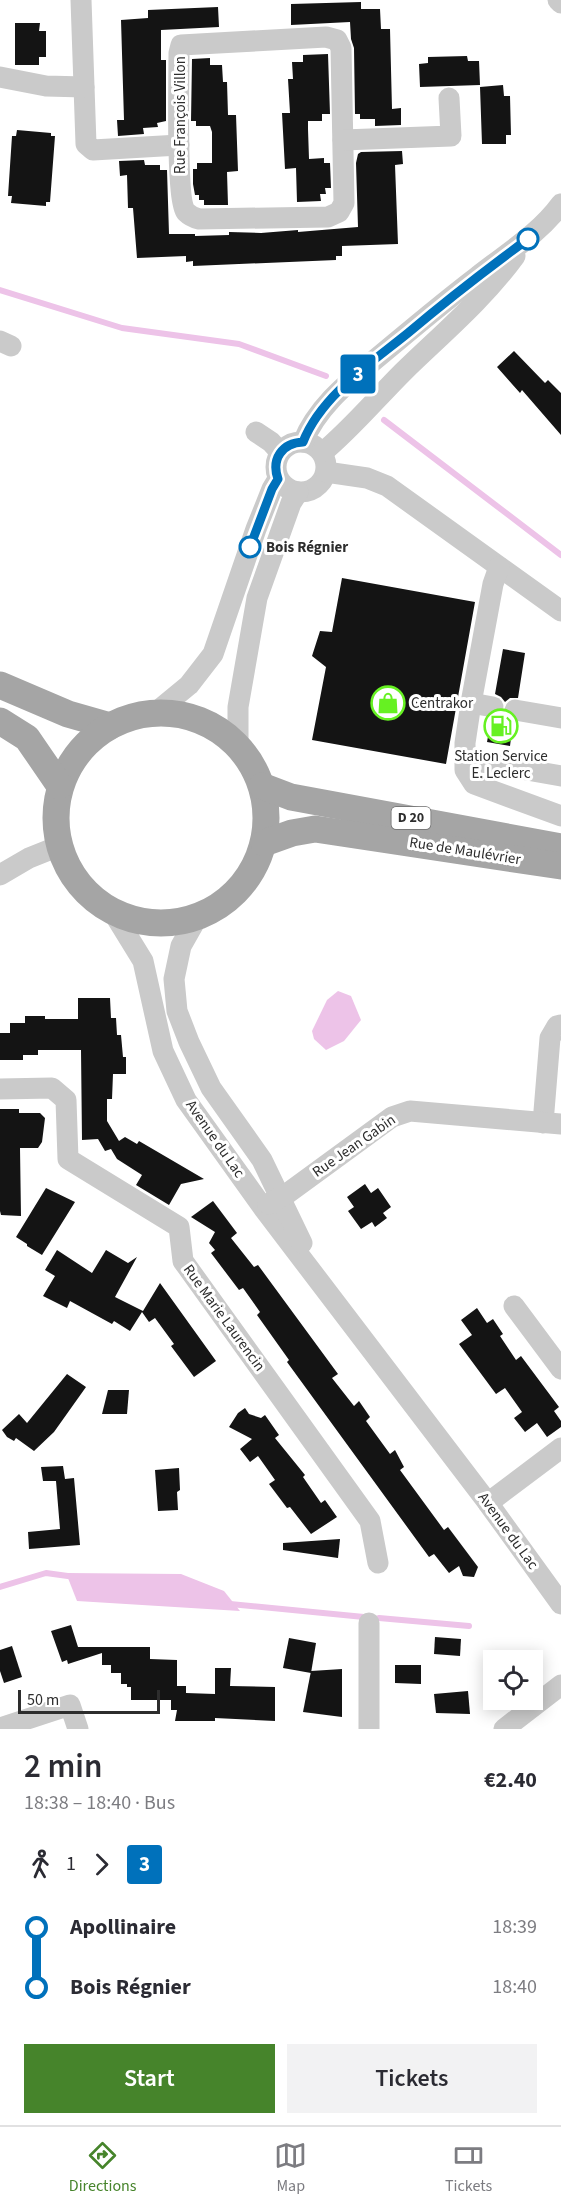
<!DOCTYPE html>
<html lang="en">
<head>
<meta charset="utf-8">
<style>
  :root { --surface:#fff; --page:#f2f2f3; --text:#2b2b33; --muted:#7c7c81; --line:#e1e1e2; --accent:#46842b }
  body { margin:0; font-family:"Source Sans 3",sans-serif; background:var(--page); color:var(--text); height:100vh; display:flex; flex-direction:column; font-size:22px; white-space:nowrap }
  * { box-sizing:border-box; margin:0 }
  p { font-size:20px; color:var(--muted) }
  .icon { flex:none; width:33px; height:33px; fill:none; stroke:currentColor; stroke-width:2; stroke-linecap:round; stroke-linejoin:round }
  .map { position:relative; height:1729px; overflow:hidden }
  .details { display:flex; flex-direction:column; background:var(--surface); flex:1 }
  .details>* { flex:none }
  .badge { padding:0 12px; border-radius:4px; font-size:21px; line-height:39px }
  .buttons { position:absolute; left:483px; top:1650px; display:grid; gap:12px }
  .buttons a { display:grid; place-items:center; width:60px; height:60px; border-radius:0px; background:var(--surface); box-shadow:0 3px 15px #0003; font-size:30px }
  .scale { position:absolute; left:18px; bottom:15px; width:142px; box-sizing:border-box; padding-left:6px; border:3px solid #2d2d2d; border-top:0; font-size:16px; line-height:21px; white-space:nowrap; color:#2d2d2d; -webkit-text-stroke:4px #fff; paint-order:stroke }
  .map>.badge { position:absolute; translate:-50% -50%; box-shadow:0 0 0 3px #fff }
  .legs { display:flex; align-items:center; gap:9px; height:66px; padding:0 24px; font-size:20px }
  .legs p { margin-inline-start:auto }
  .headline { display:flex; align-items:center; justify-content:space-between; height:102px; padding:0 24px }
  h1 { font-size:33px; font-weight:600; line-height:45px }
  .cta { display:flex; gap:12px; margin-top:auto; padding:12px 24px }
  .cta a { flex:1; height:69px; border-radius:0px; background:var(--accent); color:#fff; font-size:24px; font-weight:600; line-height:69px; text-align:center }
  .cta a+a { background:var(--page); color:var(--text) }
  ul { padding:0 24px; list-style:none }
  li { display:flex; align-items:center; gap:21px; height:60px; font-size:22px }
  li i { display:grid; place-items:center; width:9px; height:100%; margin:0 8px; background:currentColor }
  li i::after { content:''; width:15px; height:15px; margin:-8px; border:4px solid; border-radius:50%; background:var(--surface) }
  li p { margin-inline-start:auto }
  li:first-child i { background:linear-gradient(#0000 50%,currentColor 0) }
  li:last-child i { background:linear-gradient(currentColor 50%,#0000 0) }
  .tab-bar { display:flex; justify-content:space-around; align-items:center; height:84px; border-top:2px solid var(--line); background:var(--surface); font-size:16px; color:var(--muted) }
  .tab-bar a { display:grid; justify-items:center; gap:3px }
  .tab-bar .current { color:var(--accent) }
  .map>svg:first-child { display:block }
</style>
</head>
<body>
<div class="map">
<svg width="561" height="1729" viewBox="0 0 561 1729">
  <rect width="100%" height="100%" fill="#fff"/>
  <g fill="#edc3e8">
    <polygon points="338,991 351,996 361,1020 344,1041 326,1050 314,1039 312,1031 327,1000"/>
    <polygon points="66,1573 181,1574 224,1591 240,1611 77,1601"/>
  </g>
  <g fill="none" stroke-linecap="round" stroke-linejoin="round">
    <g stroke="#edc3e8" stroke-width="6">
      <polyline points="0,290 122,328 239,344 326,376"/>
      <polyline points="384,420 561,555"/>
      <polyline points="0,1587 46,1573 75,1577"/>
      <polyline points="230,1604 364,1617"/>
      <polyline points="379,1618 469,1626"/>
    </g>
  </g>
  <g fill="#141414">
    <polygon points="361,2 361,9 380,9 381,29 390,29 392,109 401,108 401,125 375,126 375,119 360,119 360,114 355,114 354,48 351,39 350,22 291,25 291,4"/>
    <polygon points="218,7 219,27 161,30 161,60 166,60 166,121 157,123 158,127 143,128 144,134 118,136 117,120 124,120 121,20 148,18 148,10"/>
    <polygon points="15,23 40,23 39,31 46,31 46,57 39,57 39,65 15,65"/>
    <polygon points="328,54 330,114 322,114 322,121 308,121 308,129 309,159 324,158 324,163 330,163 331,188 325,188 326,194 320,194 321,201 297,202 296,168 285,169 282,113 290,113 288,79 293,79 292,62 303,62 303,55"/>
    <polygon points="467,56 468,61 479,61 480,85 420,87 419,64 428,63 428,57"/>
    <polygon points="210,58 210,65 222,65 223,82 227,82 228,115 236,115 238,171 227,172 228,205 204,205 204,200 199,200 199,195 195,195 193,184 193,169 197,169 197,163 212,163 212,132 210,126 196,126 196,121 191,121 192,59"/>
    <polygon points="503,85 504,96 510,96 511,135 506,135 506,144 482,144 480,87"/>
    <polygon points="17,130 51,133 51,136 55,136 50,202 46,202 46,206 11,203 12,196 8,196 12,136 16,136"/>
    <polygon points="402,151 403,164 395,165 398,244 342,246 342,256 336,256 336,260 193,266 193,261 186,262 186,256 137,258 133,208 128,208 127,175 120,176 119,161 144,160 145,165 160,165 160,170 167,170 169,234 195,234 195,236 229,235 229,232 261,233 298,230 298,232 358,227 356,163 358,154 361,152"/>
    <polygon points="514,351 545,383 548,380 561,393 561,435 522,390 520,393 497,367"/>
    <polygon points="342,578 475,602 446,764 312,740 326,667 312,656 320,631 332,632"/>
    <polygon points="503,649 525,653 518,698 510,698 505,702 501,697 495,694"/>
    <polygon points="503,715 507,720 513,723 510,746 487,742 491,720 498,719"/>
    <polygon points="78,998 110,998 111,1018 116,1018 117,1035 121,1035 123,1057 126,1057 126,1074 113,1074 112,1099 107,1099 107,1121 119,1141 125,1137 137,1144 139,1141 204,1179 181,1184 169,1205 136,1185 142,1175 117,1159 111,1149 105,1151 98,1139 82,1140 81,1050 38,1050 38,1055 23,1055 23,1060 0,1060 0,1033 10,1033 10,1023 25,1023 25,1016 45,1016 45,1019 78,1019"/>
    <polygon points="0,1109 19,1109 19,1113 40,1113 45,1118 42,1142 38,1148 20,1148 21,1216 1,1215 0,1211"/>
    <polygon points="365,1184 371,1193 378,1188 391,1207 383,1213 387,1218 375,1227 372,1222 361,1229 348,1211 354,1207 347,1197"/>
    <polygon points="46,1188 75,1202 42,1255 27,1246 27,1244 16,1237"/>
    <polygon points="213,1201 237,1233 231,1238 254,1267 258,1265 338,1374 332,1378 354,1406 359,1401 370,1417 366,1421 390,1454 395,1450 404,1467 400,1470 444,1530 448,1527 478,1567 474,1577 463,1576 459,1566 449,1573 434,1554 429,1557 287,1362 289,1360 257,1315 260,1312 243,1288 239,1290 211,1253 215,1250 209,1243 215,1232 191,1217"/>
    <polygon points="57,1250 92,1273 106,1250 128,1263 137,1257 115,1297 143,1311 160,1283 216,1361 194,1377 171,1346 174,1344 155,1318 149,1322 142,1312 130,1331 114,1321 112,1324 70,1301 67,1308 43,1296 55,1276 45,1270"/>
    <polygon points="477,1308 487,1323 493,1319 503,1334 500,1336 516,1360 521,1356 559,1407 554,1411 561,1421 561,1427 547,1437 537,1423 525,1432 514,1418 522,1412 505,1388 496,1394 459,1344 472,1335 461,1320"/>
    <polygon points="67,1374 86,1387 54,1432 34,1451 16,1438 14,1441 7,1437 2,1430 19,1414 27,1423"/>
    <polygon points="108,1390 129,1390 127,1414 102,1414"/>
    <polygon points="245,1408 249,1414 261,1418 265,1415 279,1435 275,1438 305,1475 303,1477 321,1503 325,1500 337,1517 311,1534 290,1507 287,1508 269,1484 275,1480 258,1456 250,1462 240,1449 252,1439 229,1427 238,1413"/>
    <polygon points="63,1466 65,1479 74,1478 80,1545 29,1549 28,1532 60,1529 56,1481 43,1481 41,1467"/>
    <polygon points="179,1468 180,1490 177,1492 178,1510 158,1511 155,1470"/>
    <polygon points="340,1539 338,1558 283,1550 283,1543"/>
    <polygon points="71,1625 78,1647 150,1647 150,1659 177,1660 177,1686 186,1686 186,1693 215,1694 215,1668 231,1668 230,1686 275,1687 275,1721 215,1718 215,1721 175,1721 177,1710 171,1710 171,1700 131,1700 131,1687 127,1687 127,1684 121,1684 121,1673 111,1673 111,1665 102,1665 102,1653 68,1664 67,1660 62,1662 51,1631"/>
    <polygon points="435,1637 461,1639 460,1656 434,1654"/>
    <polygon points="289,1638 316,1643 311,1673 283,1668"/>
    <polygon points="12,1646 22,1677 4,1683 0,1671 0,1650"/>
    <polygon points="395,1665 421,1665 421,1684 395,1683"/>
    <polygon points="342,1669 342,1717 303,1712 311,1671"/>
    <polygon points="468,1691 470,1714 436,1713 434,1694"/>
  </g>
  <g fill="none" stroke-linecap="round" stroke-linejoin="round">
    <g stroke="#cacaca" stroke-width="21">
      <polyline points="81,0 86,144 93,150 179,145"/>
      <polyline points="558,0 561,3"/>
      <path d="M326,37L337,40L341,48L344,203L339,212L328,217L199,219C195,218 189,215 186,212C176,200 179,77 179,53L181,45Z"/>
      <polyline points="0,77 46,86 84,87"/>
      <polyline points="343,140 451,136 449,98"/>
      <polyline points="0,341 11,346"/>
      <polyline points="256,432 271,442 280,452"/>
      <circle cx="301" cy="467" r="25"/>
      <path d="M303,442C316,409 345,385 371,363C406,334 441,304 478,276C507,253 539,234 561,204"/>
      <path d="M322,453C351,429 376,399 403,372C442,334 483,300 515,256"/>
      <polyline points="326,472 367,478 387,486 561,611"/>
      <polyline points="499,567 493,584 471,703 465,743 465,770 474,784 561,816"/>
      <polyline points="471,703 493,707"/>
      <polyline points="515,710 561,718"/>
      <polyline points="155,713 189,685 213,654 256,529 272,489 278,479"/>
      <polyline points="238,746 238,707 257,598 291,503 298,492"/>
      <polyline points="465,759 561,776"/>
      <polyline points="0,875 29,858 59,846"/>
      <polyline points="111,909 143,961 163,1051 186,1100 264,1209 488,1503 561,1604"/>
      <polyline points="198,916 181,946 174,979 177,1011 189,1042 211,1088 262,1160 302,1243"/>
      <polyline points="0,1089 52,1088 66,1100 68,1159 179,1227 183,1261 370,1521 378,1563"/>
      <polyline points="543,1123 550,1038 557,1026 561,1025"/>
      <polyline points="268,1204 288,1193 392,1117 410,1111 561,1124"/>
      <polyline points="514,1306 561,1369"/>
      <polyline points="488,1503 561,1448"/>
      <polyline points="0,1728 70,1705 78,1729"/>
      <polyline points="369,1729 369,1623"/>
      <polyline points="504,1729 561,1685"/>
    </g>
    <g stroke="#a5a5a5" stroke-width="27">
      <polyline points="0,685 68,714 110,726"/>
      <circle cx="161" cy="818" r="105"/>
      <polyline points="0,721 27,738 60,786"/>
      <polyline points="262,786 291,797 561,847"/>
      <polyline points="264,843 292,833 315,829 561,866"/>
    </g>
  </g>
  <g fill="none" stroke-linecap="round" stroke-linejoin="round">
    <defs>
      <path id="line-1" d="M250,547L272,489L278,479C271,459 282,443 303,442C321,396 371,363 408,333C447,300 487,269 528,239"/>
    </defs>
    <use href="#line-1" stroke="#fff" stroke-width="14"/>
    <use href="#line-1" stroke="#0071bb" stroke-width="9"/>
  </g>
  <defs>
    <symbol id="shop-ring" viewBox="-11 -11 22 22"><circle r="9.5" fill="#fff" stroke="#66f122" stroke-width="1.5"/><path d="M-5-2.5h2.3a2.7 3.5 0 0 1 5.4 0H5L5.5 6h-11ZM-1.5-2.5h3a1.5 2.3 0 0 0-3 0Z" fill="#66f122"/></symbol>
    <symbol id="fuel-ring" viewBox="-11 -11 22 22"><circle r="9.5" fill="#fff" stroke="#66f122" stroke-width="1.5"/><path d="M-5.5-6h7V0h2V4h1.3V-2.5L3-4.5l.8-.8L6-3V5H2.5V1h-1V6h-7ZM-4.2-4.7v3.2H.2V-4.7Z" fill="#66f122"/></symbol>
  </defs>
  <g fill-rule="evenodd">
    <use href="#shop-ring" x="369" y="684" width="38" height="38"/>
    <use href="#fuel-ring" x="482" y="707" width="38" height="38"/>
  </g>
  <g fill="#fff" stroke="#0071bb" stroke-width="3">
    <circle cx="528" cy="239" r="10"/>
    <circle cx="250" cy="547" r="10"/>
  </g>
  <g text-anchor="middle" dominant-baseline="central" stroke-width="6" stroke-linejoin="round" paint-order="stroke">
    <rect fill="#fff" stroke="#6c6c6c" stroke-width="1.5" x="391.5" y="807" width="39" height="22" rx="4.5"/>
    <g font-size="14" font-weight="bold" fill="#2d2d2d">
      <text x="411" y="818">D 20</text>
    </g>
    <g font-size="15" fill="#2d2d2d" stroke="#fff">
      <text transform="translate(180 115) rotate(-90)">Rue François Villon</text>
      <text transform="translate(465 851) rotate(9)">Rue de Maulévrier</text>
      <text transform="translate(215 1139) rotate(55)">Avenue du Lac</text>
      <text transform="translate(354 1146) rotate(-35)">Rue Jean Gabin</text>
      <text transform="translate(224 1318) rotate(54)">Rue Marie Laurencin</text>
      <text transform="translate(508 1531) rotate(54)">Avenue du Lac</text>
    </g>
    <g font-size="15" font-weight="bold" fill="#2d2d2d" stroke="#fff" text-anchor="start">
      <text x="266" y="547">Bois Régnier</text>
    </g>
    <g font-size="15" fill="#2d2d2d" stroke="#fff" text-anchor="start">
      <text x="411" y="703">Centrakor</text>
      <text x="501" y="756" text-anchor="middle">Station Service<tspan x="501" dy="17">E. Leclerc</tspan></text>
    </g>
  </g>
</svg>
<div class="buttons">
<a><svg class="icon" aria-label="locate" viewBox="0 0 24 24"><circle cx="12" cy="12" r="6"/><path d="M12 2v4M12 18v4M2 12h4M18 12h4"/></svg></a>
</div>
<div class="scale">50 m</div>
<b class="badge" style="left:358px;top:374px;background:#0071bb;color:#fff">3</b>
</div>
<section class="details">
<div class="headline"><div><h1>2 min</h1><p>18:38 – 18:40 · Bus</p></div><b>€2.40</b></div>
<div class="legs"><svg class="icon" aria-label="walk" viewBox="0 0 24 24"><circle cx="13" cy="4" r="2"/><path d="M13 8l-2 6 4 7M11 14l-3 7M7 12l3-4h3l4 4"/></svg>1<svg class="icon" aria-label="forward" viewBox="0 0 24 24"><path d="M9 5l7 7-7 7"/></svg><b class="badge" style="background:#0071bb;color:#fff">3</b></div>
<ul>
<li><i style="color:#0071bb"></i><b>Apollinaire</b><p>18:39</p></li>
<li><i style="color:#0071bb"></i><b>Bois Régnier</b><p>18:40</p></li>
</ul>
<div class="cta"><a>Start</a><a>Tickets</a></div>
</section>
<nav class="tab-bar">
<a class="current"><svg class="icon" aria-label="directions" viewBox="0 0 24 24"><path d="M12 3l9 9-9 9-9-9zM9 14v-3h6M13 9l2 2-2 2"/></svg>Directions</a>
<a><svg class="icon" aria-label="map" viewBox="0 0 24 24"><path d="M3 6l6-2 6 2 6-2v14l-6 2-6-2-6 2zM9 4v14M15 6v14"/></svg>Map</a>
<a><svg class="icon" aria-label="tickets" viewBox="0 0 24 24"><path d="M3 7h18v10H3zM15 7v10"/></svg>Tickets</a>
</nav>
</body>
</html>
